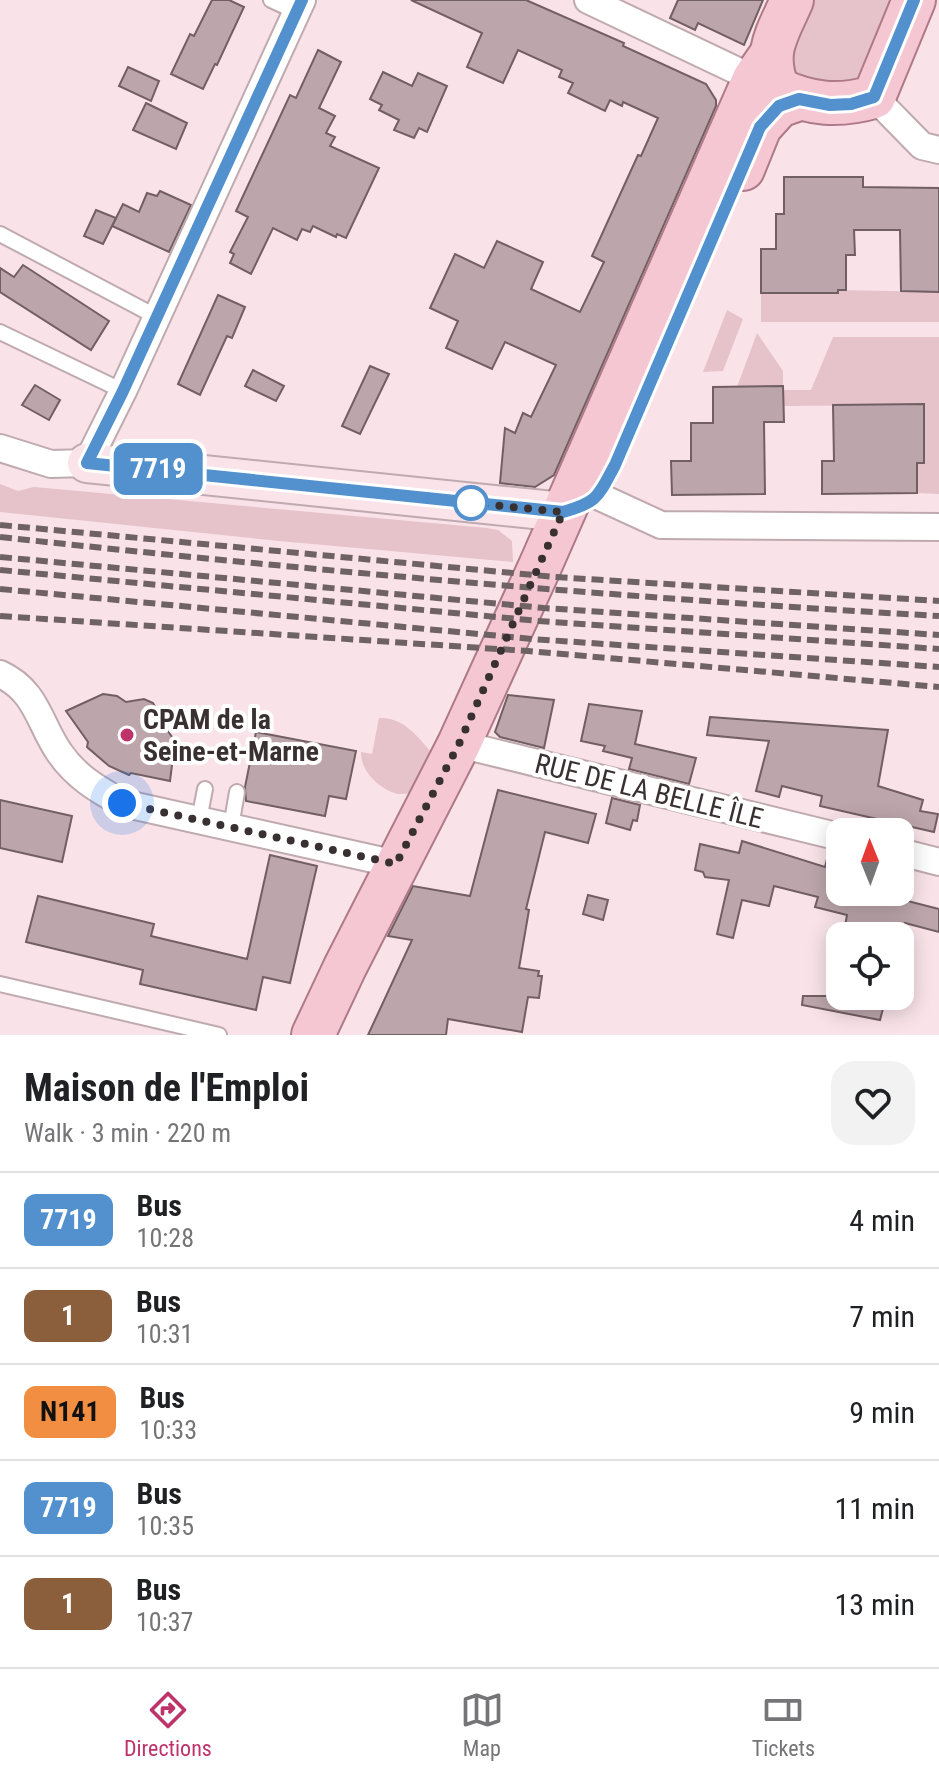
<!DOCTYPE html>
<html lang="en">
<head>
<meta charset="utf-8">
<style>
  :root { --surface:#fff; --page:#f2f2f2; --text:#202124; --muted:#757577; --line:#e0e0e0; --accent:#be336a }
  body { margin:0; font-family:"Roboto Condensed",sans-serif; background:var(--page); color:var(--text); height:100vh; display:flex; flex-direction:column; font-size:30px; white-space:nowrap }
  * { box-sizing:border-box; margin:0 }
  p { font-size:26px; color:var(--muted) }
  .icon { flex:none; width:44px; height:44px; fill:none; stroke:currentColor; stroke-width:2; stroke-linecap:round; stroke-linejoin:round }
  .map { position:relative; height:1035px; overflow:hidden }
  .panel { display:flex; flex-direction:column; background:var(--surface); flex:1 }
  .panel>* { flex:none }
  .badge { padding:0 16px; border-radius:12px; font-size:28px; line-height:52px }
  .needle { width:52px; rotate:359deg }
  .fabs { position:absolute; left:826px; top:818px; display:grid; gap:16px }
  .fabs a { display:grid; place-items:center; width:88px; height:88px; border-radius:16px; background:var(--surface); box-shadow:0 4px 20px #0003; font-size:40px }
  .you { position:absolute; width:40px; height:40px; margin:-20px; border:6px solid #fff; border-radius:50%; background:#1a73e8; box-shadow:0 0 0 12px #1a73e833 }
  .map>.badge { position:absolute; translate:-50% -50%; box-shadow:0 0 0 4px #fff }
  .round { display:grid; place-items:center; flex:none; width:84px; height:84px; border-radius:24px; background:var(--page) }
  .headline { display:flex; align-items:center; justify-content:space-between; height:136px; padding:0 24px }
  h1 { font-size:38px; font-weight:700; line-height:60px }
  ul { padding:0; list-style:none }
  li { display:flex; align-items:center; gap:24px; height:96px; padding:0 24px; border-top:2px solid var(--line) }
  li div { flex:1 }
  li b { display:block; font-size:30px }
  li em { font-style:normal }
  li .badge { min-width:88px; font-weight:700; text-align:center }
  .dock { display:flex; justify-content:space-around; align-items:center; height:112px; border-top:2px solid var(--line); background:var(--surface); font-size:22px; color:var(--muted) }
  .dock a { display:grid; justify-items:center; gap:4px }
  .dock .on { color:var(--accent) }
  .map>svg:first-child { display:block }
</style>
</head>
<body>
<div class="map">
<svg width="939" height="1035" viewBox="0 0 939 1035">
  <rect width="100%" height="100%" fill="#f9e3e8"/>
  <g fill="#e6c2cb">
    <path d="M806,0H902L872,78L851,91L799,77C780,49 795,28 806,0Z"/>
    <polygon points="838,290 939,292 939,322 761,322 761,293 838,293"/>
    <polygon points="727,310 743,319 723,371 703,372"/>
    <polygon points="757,333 783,371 783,386 737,387"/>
    <polygon points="833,337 939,337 939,494 917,493 917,463 924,463 923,405 783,406 783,390 811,390"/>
    <polygon points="0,484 18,491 34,487 487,528 498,530 512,541 513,562 279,541 0,512"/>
    <path d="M379,718C405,717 418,738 434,755L419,793C413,793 405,794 399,794C381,791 360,771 361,752L372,754Z"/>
  </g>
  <g fill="#bca6ac" stroke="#725f63" stroke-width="2">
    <polygon points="212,0 229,0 244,7 217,65 215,64 203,89 171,74 190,34 194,36"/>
    <polygon points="411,0 526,0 624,43 623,46 706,84 716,100 716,106 554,475 535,487 500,483 505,428 515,433 523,413 531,417 556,365 505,342 492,369 446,348 458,321 430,308 455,254 484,268 497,241 543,262 531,289 580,312 604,262 592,256 638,155 641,156 658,118 623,102 622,106 610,100 605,111 568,93 573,83 559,77 562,70 518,50 503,83 467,67 482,33"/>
    <polygon points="678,0 763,0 744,45 698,23 695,30 670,18"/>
    <polygon points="318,50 341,62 319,108 335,116 326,133 335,137 330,146 379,168 346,238 337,234 336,237 313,226 310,232 302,229 297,240 273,228 251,274 230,263 234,254 230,252 248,217 236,211 290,95 296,98"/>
    <polygon points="128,67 159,81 151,101 119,86"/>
    <polygon points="383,72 412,86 418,73 447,86 427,132 419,128 414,138 394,130 399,120 379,110 382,105 370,99"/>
    <polygon points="146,103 187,123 176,149 133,130"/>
    <polygon points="784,177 863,177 863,187 939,188 939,292 901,291 900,230 854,230 855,255 846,255 846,290 838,290 838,293 761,293 761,249 776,249 776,214 784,214"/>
    <polygon points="160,191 191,205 169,252 112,226 123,204 139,212 147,193 157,196"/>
    <polygon points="96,210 116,218 103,244 84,236"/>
    <polygon points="23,265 109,321 91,350 0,292 0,268 14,277"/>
    <polygon points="218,295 245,307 232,338 227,336 200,395 178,384"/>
    <polygon points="370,366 389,374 360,434 342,426"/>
    <polygon points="253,370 284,386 276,401 245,386"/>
    <polygon points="35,385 60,400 49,420 22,405"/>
    <polygon points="783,386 784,422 764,422 765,494 672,495 671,461 691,461 691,423 713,423 713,387"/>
    <polygon points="924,404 924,463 917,463 917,493 822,494 822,461 834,461 833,405"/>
    <polygon points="103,694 117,696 126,702 144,699 153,703 156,708 158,724 167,730 175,741 170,781 131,773 129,775 109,766 87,747 88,742 66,711"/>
    <polygon points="508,695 554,700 544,748 500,737 495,732"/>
    <polygon points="589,704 642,711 635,744 696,758 689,784 629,769 632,758 603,751 605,746 581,741"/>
    <polygon points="710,717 888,730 878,786 923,800 920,811 938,814 934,832 820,806 822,796 782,786 779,797 756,791 769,741 707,735"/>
    <polygon points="256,732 356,751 346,799 329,796 325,816 246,801 245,787"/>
    <polygon points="498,790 596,814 588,843 545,832 526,909 529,910 519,968 539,971 538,976 542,976 539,998 528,997 522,1032 448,1019 446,1035 368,1035 412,940 388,936 413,886 470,896"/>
    <polygon points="612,798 640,805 637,821 633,820 630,830 606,823"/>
    <polygon points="0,800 72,816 62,862 0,848"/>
    <polygon points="742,841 825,867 829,851 840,853 840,892 860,892 891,900 892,897 939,909 939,932 905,923 902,936 883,936 845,926 847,915 815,907 818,897 774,886 769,906 742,900 733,938 717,934 729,880 705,877 703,872 695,870 700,844 739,853"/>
    <polygon points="270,855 317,866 290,983 263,977 256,1010 140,984 143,970 26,942 38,896 154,924 151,936 247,959"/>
    <polygon points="588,895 608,900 603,920 583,914"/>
    <polygon points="803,996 853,996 885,1001 880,1020 802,1005"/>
  </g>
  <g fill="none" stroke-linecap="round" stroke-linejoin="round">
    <defs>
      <g id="lane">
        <polyline points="271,0 297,12"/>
        <polyline points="0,234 157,317"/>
        <polyline points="0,332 123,391"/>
        <polyline points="199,820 205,789"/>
        <polyline points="231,827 237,792"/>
        <polyline points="0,984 219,1035"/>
      </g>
      <g id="street">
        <polyline points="588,0 765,84"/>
        <polyline points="874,97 922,146 939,150"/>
        <polyline points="0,448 51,464 87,463 123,391 302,0"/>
        <polyline points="598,496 661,525 939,527"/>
        <path d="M0,674C37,691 39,723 59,752C75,776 97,789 122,803L396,864"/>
        <polyline points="459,744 840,837"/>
        <polyline points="900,852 939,862"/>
      </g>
      <polyline id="secondary" points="87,463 563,512"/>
      <g id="primary">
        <path d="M792,0C777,35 763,51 778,89C811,105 839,107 874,97L914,0"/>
        <polyline points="743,169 760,127 779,106 799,99"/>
        <polyline points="313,1035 345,967 459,744 541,564 754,79 770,56"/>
      </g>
    </defs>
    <use href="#lane" stroke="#bfaaaf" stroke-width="18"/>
    <use href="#street" stroke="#bfaaaf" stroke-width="30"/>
    <use href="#secondary" stroke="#bfaaaf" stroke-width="42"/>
    <use href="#primary" stroke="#ae7988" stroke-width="46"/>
    <use href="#lane" stroke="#fff" stroke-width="14"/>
    <use href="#street" stroke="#fff" stroke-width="26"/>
    <use href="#secondary" stroke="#fae3e9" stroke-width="38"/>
    <use href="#primary" stroke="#f4c7d3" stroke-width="42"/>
    <g stroke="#6e6265" stroke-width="6" stroke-dasharray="12 6" stroke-linecap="butt">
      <polyline points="0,525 555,577 939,601"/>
      <path d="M0,537C312,571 625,598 939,616"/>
      <polyline points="0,557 544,608 939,635"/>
      <polyline points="0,570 539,621 939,649"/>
      <polyline points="0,589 532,639 939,667"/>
      <polyline points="0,616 528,651 939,687"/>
    </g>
  </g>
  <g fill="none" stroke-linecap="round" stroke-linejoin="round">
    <defs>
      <path id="line" d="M302,0L123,391L87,463L563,512C599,502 598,496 615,465L760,127L779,106L799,99L830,105L851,104L874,97L914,0"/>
    </defs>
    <use href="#line" stroke="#fff" stroke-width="18"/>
    <use href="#line" stroke="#5291ce" stroke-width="12"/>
    <polyline stroke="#393032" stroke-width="8" stroke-dasharray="0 14.4" points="122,803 396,864 459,744 563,512 471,503"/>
  </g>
  <circle fill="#fff" stroke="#5291ce" stroke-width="4" cx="471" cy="503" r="16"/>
  <circle fill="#be336a" stroke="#fff" stroke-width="3" cx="127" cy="735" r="8"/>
  <g text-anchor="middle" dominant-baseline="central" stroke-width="8" stroke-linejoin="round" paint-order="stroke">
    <g font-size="28" font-weight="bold" fill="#393032" stroke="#fff" text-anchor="start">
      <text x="143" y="719">CPAM de la<tspan x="143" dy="32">Seine-et-Marne</tspan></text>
    </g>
    <g font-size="28" fill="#393032" stroke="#fff">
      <text transform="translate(649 791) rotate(14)">RUE DE LA BELLE ÎLE</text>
    </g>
  </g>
</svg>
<div class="fabs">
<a><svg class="needle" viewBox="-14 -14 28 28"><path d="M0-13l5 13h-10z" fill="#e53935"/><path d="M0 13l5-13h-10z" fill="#757577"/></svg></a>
<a><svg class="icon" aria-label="locate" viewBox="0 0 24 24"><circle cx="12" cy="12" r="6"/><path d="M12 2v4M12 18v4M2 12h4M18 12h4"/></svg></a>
</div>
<div class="you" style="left:122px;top:803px"></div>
<b class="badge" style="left:158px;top:469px;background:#5291ce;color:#fff">7719</b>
</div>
<section class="panel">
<div class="headline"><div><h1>Maison de l'Emploi</h1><p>Walk · 3 min · 220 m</p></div><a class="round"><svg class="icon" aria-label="heart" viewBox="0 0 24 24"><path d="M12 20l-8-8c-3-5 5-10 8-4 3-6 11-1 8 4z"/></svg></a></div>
<ul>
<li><span class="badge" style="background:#5291ce;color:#fff">7719</span><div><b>Bus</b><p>10:28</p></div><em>4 min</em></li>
<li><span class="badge" style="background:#8b5e3c;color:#fff">1</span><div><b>Bus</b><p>10:31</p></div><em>7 min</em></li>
<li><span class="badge" style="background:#f28e42;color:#111">N141</span><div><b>Bus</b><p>10:33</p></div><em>9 min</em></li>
<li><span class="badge" style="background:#5291ce;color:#fff">7719</span><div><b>Bus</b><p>10:35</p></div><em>11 min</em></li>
<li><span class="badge" style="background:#8b5e3c;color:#fff">1</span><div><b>Bus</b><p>10:37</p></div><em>13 min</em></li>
</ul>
</section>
<nav class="dock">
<a class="on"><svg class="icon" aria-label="directions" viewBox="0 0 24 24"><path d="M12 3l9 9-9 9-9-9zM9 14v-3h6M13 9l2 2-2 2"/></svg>Directions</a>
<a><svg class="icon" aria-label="map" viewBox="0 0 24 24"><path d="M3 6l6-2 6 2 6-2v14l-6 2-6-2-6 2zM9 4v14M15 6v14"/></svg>Map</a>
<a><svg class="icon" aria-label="tickets" viewBox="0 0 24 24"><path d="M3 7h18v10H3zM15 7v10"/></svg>Tickets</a>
</nav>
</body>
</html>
